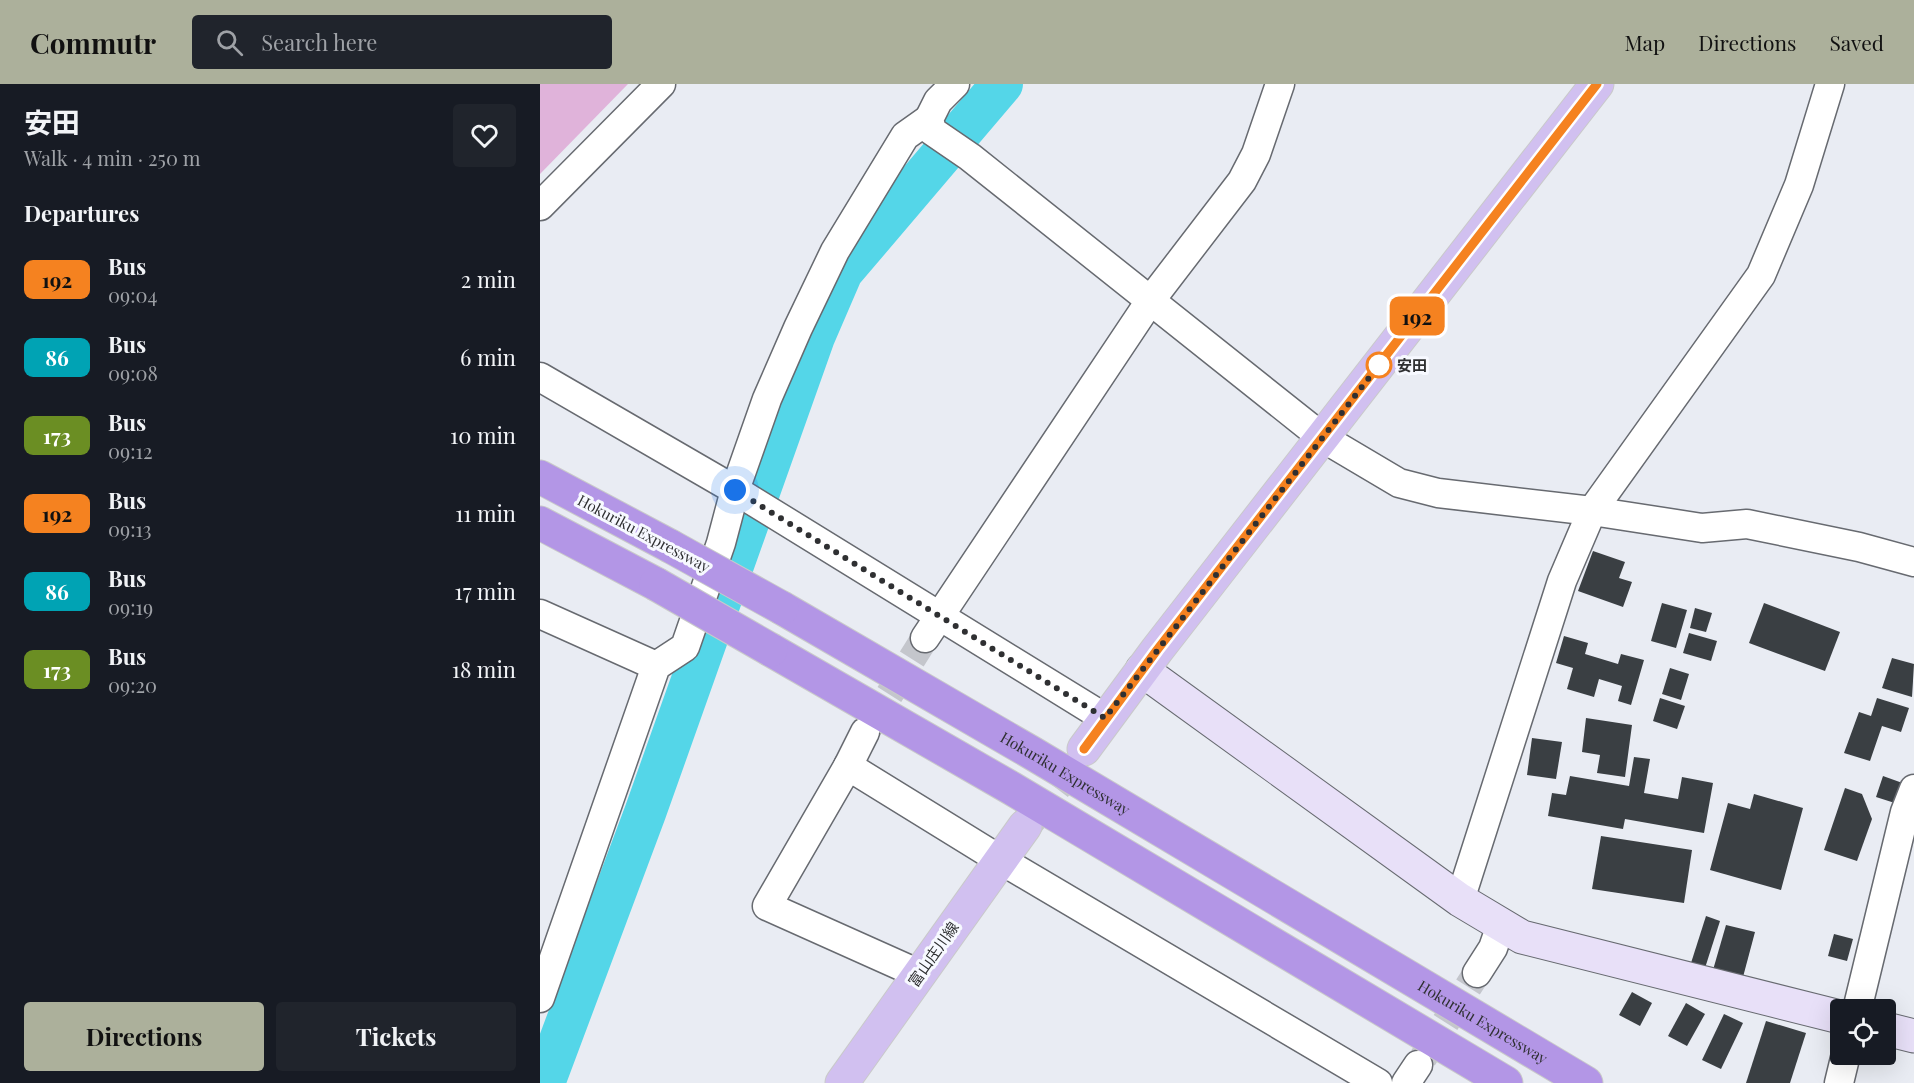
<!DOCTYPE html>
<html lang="en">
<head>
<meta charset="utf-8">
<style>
  :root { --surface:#171b24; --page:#20242c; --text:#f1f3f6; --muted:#9ea1a6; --accent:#acb09b }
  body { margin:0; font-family:"Playfair Display","Noto Sans JP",serif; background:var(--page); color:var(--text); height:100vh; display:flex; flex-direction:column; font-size:22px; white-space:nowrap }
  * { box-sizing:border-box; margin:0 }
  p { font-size:20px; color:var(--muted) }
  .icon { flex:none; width:33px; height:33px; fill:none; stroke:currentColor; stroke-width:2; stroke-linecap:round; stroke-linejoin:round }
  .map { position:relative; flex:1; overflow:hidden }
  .drawer { display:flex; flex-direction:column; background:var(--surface); width:540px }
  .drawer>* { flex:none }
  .badge { padding:0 12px; border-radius:9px; font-size:21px; line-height:39px }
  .controls { position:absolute; left:1290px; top:915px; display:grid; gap:12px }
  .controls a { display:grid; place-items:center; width:66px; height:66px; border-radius:6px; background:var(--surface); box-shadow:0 6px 24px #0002; font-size:30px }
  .you { position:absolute; width:30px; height:30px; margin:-15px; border:4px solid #fff; border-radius:50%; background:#1a73e8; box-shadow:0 0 0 9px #1a73e833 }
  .map>.badge { position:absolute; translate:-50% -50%; box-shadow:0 0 0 3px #fff }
  h2 { padding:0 24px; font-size:22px; line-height:54px }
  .round { display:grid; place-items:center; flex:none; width:63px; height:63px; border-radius:6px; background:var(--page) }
  .summary { display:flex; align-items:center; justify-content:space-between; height:102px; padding:0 24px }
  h1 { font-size:28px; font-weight:700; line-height:45px }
  .primary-button { display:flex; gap:12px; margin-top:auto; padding:12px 24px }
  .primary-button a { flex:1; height:69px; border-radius:6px; background:var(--accent); color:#111; font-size:24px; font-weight:700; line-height:69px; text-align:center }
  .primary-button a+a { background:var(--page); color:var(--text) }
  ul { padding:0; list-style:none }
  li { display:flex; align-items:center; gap:18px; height:78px; padding:0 24px }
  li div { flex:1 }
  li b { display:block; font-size:22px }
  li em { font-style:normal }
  li .badge { min-width:66px; font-weight:700; text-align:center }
  header { display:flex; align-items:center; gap:36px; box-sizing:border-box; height:84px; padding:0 30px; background:var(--accent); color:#111 }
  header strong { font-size:28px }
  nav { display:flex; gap:33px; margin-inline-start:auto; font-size:21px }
  .search { width:420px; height:54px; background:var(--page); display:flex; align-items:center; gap:15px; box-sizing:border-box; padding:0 21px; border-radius:6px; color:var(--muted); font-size:22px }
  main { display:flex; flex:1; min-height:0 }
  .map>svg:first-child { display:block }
</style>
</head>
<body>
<header>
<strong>Commutr</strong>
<div class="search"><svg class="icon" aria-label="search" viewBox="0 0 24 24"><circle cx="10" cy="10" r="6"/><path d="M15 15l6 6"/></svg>Search here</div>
<nav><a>Map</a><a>Directions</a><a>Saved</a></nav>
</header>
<main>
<section class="drawer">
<div class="summary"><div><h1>安田</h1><p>Walk · 4 min · 250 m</p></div><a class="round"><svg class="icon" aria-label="heart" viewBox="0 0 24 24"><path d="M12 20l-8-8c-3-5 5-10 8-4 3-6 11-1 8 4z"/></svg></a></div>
<h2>Departures</h2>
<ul>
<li><span class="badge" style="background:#f58220;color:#111">192</span><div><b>Bus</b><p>09:04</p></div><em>2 min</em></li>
<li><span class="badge" style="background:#00a3b4;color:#fff">86</span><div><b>Bus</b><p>09:08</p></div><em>6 min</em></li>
<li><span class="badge" style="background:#6b8e23;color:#fff">173</span><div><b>Bus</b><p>09:12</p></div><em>10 min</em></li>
<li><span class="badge" style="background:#f58220;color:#111">192</span><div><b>Bus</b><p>09:13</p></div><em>11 min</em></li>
<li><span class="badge" style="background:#00a3b4;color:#fff">86</span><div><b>Bus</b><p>09:19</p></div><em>17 min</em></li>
<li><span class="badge" style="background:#6b8e23;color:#fff">173</span><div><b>Bus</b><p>09:20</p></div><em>18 min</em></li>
</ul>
<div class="primary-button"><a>Directions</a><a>Tickets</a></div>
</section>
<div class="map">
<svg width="1374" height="999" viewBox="0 0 1374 999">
  <rect width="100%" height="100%" fill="#e9ecf3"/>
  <polygon fill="#e0b3da" points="0,0 88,0 0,90"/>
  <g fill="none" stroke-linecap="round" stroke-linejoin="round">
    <polyline stroke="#54d6e8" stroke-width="42" points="4,999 105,729 274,253 302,188 462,0"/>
  </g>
  <g fill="#3a3f43">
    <polygon points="1053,467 1085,478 1079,494 1092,498 1083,523 1038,507"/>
    <polygon points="1122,519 1147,526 1136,564 1111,557"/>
    <polygon points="1224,519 1300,548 1285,587 1209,559"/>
    <polygon points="1155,524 1172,529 1166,548 1150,544"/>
    <polygon points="1149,549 1177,557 1171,577 1143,569"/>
    <polygon points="1024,552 1048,559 1045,570 1078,580 1081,570 1104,576 1091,621 1078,617 1082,602 1059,595 1054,613 1027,605 1033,584 1016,579"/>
    <polygon points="1352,574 1374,580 1372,613 1342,604"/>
    <polygon points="1130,584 1149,590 1141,616 1122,610"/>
    <polygon points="1120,614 1145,622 1137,645 1113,637"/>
    <polygon points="1337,614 1369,624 1361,648 1342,642 1330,677 1304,669 1319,628 1331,632"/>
    <polygon points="1046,634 1092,641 1085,693 1057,689 1060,671 1042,668"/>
    <polygon points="992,654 1022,658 1016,695 987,691"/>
    <polygon points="1094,673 1110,675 1104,709 1138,715 1142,693 1173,699 1164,749 1085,735 1083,745 1008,732 1012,709 1026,711 1030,692 1089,702"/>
    <polygon points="1343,692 1368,701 1361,721 1336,713"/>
    <polygon points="1305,704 1322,710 1332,735 1317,777 1284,766"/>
    <polygon points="1214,710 1263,724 1241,806 1170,786 1188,719 1210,725"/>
    <polygon points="1061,752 1152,766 1144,819 1052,805"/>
    <polygon points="1166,832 1180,837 1165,884 1151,879"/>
    <polygon points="1186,841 1215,848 1203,893 1173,886"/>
    <polygon points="1294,850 1313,855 1307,877 1288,872"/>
    <polygon points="1092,908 1112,919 1100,942 1079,931"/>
    <polygon points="1146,919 1165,930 1147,962 1128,952"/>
    <polygon points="1184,930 1203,939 1181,985 1162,976"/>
    <polygon points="1226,937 1266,949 1250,999 1206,999"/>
  </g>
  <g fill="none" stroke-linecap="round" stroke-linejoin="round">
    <g stroke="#c4c6cc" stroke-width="28" stroke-dasharray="28 14" stroke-linecap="butt">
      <polyline points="327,646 385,554"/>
      <polyline points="883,974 937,889"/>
    </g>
    <polyline stroke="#c4c6cc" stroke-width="33" stroke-dasharray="33 16" stroke-linecap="butt" points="485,742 543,666"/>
    <defs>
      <g id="street">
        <polyline points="415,0 398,17 389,35 392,47 430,73 783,354 859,399 898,409 1052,427 1162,444 1207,440 1319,463 1374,478"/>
        <polyline points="0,122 121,0"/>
        <polyline points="0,293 195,406 565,634"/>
        <polyline points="0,530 116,582"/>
        <polyline points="385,554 610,217 702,97 716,70 740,0"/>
        <polyline points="308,682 325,648"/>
        <polyline points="920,816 1022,497 1052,427 1221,191 1259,101 1290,0"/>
        <polyline points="937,889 953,864 961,841"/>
        <polyline points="379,890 227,822 308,682 449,769 838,999"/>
        <polyline points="0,914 116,582 145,563 181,459 195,406 227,315 258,244 295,167 365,52 389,35"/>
        <polyline points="1317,926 1365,728 1374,705"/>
        <polyline points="866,999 878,981"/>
        <polyline points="1299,999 1306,970"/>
      </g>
      <g id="secondary">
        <polyline points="602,586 920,816 982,853 1300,933"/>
        <polyline points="1346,945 1374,952"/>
      </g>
      <g id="primary">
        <polyline points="544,665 617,566 1057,0"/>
        <polyline points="302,999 485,742"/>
      </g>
      <g id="highway">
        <polyline points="0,393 130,462"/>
        <polyline points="0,439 116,500"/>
        <path id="s1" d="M242,524L492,669L1046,999"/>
        <polyline points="231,566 471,704 966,999"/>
      </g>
    </defs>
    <use href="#street" stroke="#676a70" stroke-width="31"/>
    <use href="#secondary" stroke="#676a70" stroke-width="35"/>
    <use href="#primary" stroke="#c9c9ca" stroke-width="35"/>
    <use href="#highway" stroke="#c9c9ca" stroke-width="35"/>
    <use href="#street" stroke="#fff" stroke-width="28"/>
    <use href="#secondary" stroke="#e8e0f8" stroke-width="33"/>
    <use href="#primary" stroke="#d1c0f0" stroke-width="33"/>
    <use href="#highway" stroke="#b396e6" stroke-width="33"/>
    <defs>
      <g id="highway-bridge">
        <polyline points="130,462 242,524"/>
        <polyline points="116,500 231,566"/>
      </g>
    </defs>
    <use href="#highway-bridge" stroke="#c9c9ca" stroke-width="35" stroke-linecap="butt"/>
    <use href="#highway-bridge" stroke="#b396e6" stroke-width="33"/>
  </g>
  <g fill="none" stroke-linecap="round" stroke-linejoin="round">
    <defs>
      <polyline id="line" points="544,665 617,566 1057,0"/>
    </defs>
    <use href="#line" stroke="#fff" stroke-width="14"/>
    <use href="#line" stroke="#f58220" stroke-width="9"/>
    <polyline stroke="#2f3032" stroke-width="6" stroke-dasharray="0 10.8" points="195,406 565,634 839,281"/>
  </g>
  <circle fill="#fff" stroke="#f58220" stroke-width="3" cx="839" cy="281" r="12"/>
  <g text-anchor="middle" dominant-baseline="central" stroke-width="6" stroke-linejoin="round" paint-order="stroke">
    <g font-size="15" font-weight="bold" fill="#2f3032" stroke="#f7f9ff" text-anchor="start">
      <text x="857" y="281">安田</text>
    </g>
    <g font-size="15" fill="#2f3032" stroke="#f7f9ff">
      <text transform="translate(104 449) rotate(28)">Hokuriku Expressway</text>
      <text stroke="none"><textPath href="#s1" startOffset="328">Hokuriku Expressway</textPath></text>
      <text transform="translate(393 870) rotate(-55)">富山庄川線</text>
      <text stroke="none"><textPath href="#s1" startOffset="814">Hokuriku Expressway</textPath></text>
    </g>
  </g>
</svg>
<div class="controls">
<a><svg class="icon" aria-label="locate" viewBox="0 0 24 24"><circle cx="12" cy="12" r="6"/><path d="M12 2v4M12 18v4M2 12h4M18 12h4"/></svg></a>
</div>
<div class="you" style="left:195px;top:406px"></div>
<b class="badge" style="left:877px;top:232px;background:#f58220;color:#111">192</b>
</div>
</main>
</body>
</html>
